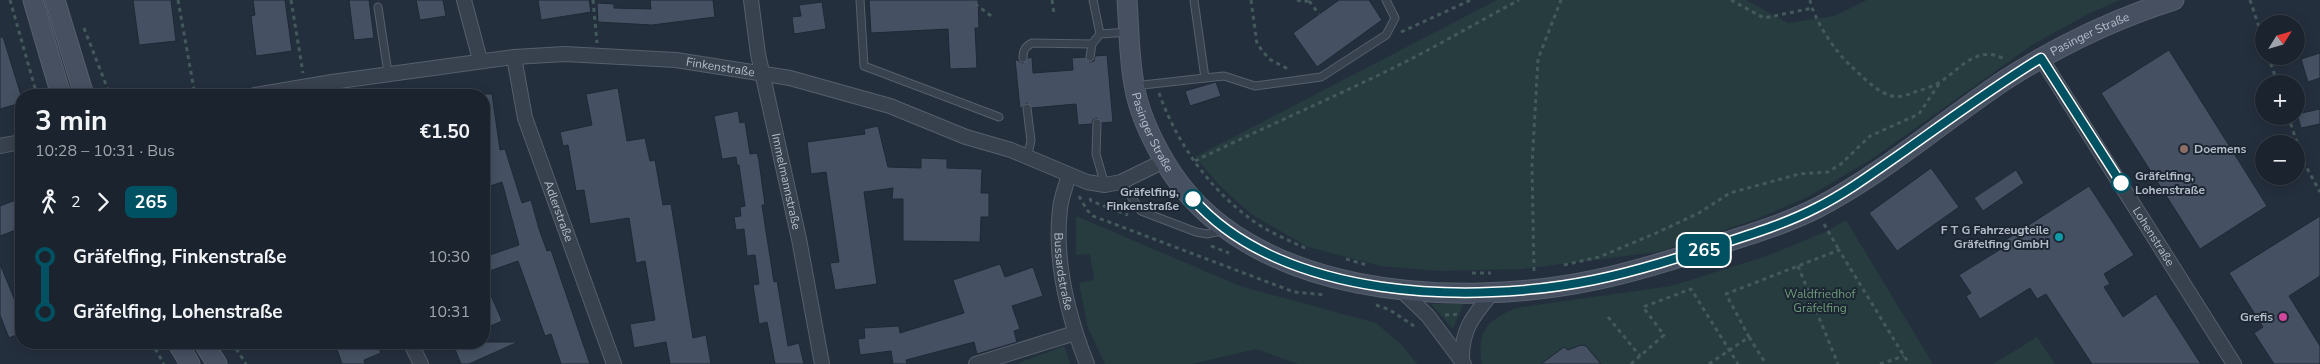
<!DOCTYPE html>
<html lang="en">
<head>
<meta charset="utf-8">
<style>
  :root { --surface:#1b232e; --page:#242b36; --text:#f1f3f6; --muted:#a0a4aa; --line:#39404a }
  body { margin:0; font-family:"Nunito Sans",sans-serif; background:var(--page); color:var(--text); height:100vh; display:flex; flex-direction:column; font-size:19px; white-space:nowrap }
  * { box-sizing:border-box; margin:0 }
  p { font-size:16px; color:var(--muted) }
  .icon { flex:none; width:28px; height:28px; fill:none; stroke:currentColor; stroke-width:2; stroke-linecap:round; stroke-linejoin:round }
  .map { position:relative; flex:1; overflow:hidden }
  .details { position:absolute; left:15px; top:89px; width:475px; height:260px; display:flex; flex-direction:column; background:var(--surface); border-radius:20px; box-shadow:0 2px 12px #0003,0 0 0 1px var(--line) }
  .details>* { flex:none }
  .badge { padding:0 10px; border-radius:8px; font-size:18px; line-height:32px }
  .needle { width:32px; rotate:53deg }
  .buttons { position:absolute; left:2255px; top:15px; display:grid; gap:10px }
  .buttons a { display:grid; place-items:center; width:50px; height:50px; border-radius:50%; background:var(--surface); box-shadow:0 2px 12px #0003,0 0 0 1px var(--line); font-size:25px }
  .map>.badge { position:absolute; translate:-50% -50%; box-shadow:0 0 0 2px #fff }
  .legs { display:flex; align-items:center; gap:8px; height:55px; padding:0 20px; font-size:16px }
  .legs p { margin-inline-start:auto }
  .overview { display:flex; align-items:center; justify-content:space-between; height:85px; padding:0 20px }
  h1 { font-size:28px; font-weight:700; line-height:38px }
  ul { padding:0 20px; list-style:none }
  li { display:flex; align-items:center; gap:18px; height:55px; font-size:19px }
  li i { display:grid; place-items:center; width:8px; height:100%; margin:0 6px; background:currentColor }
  li i::after { content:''; width:12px; height:12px; margin:-6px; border:4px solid; border-radius:50%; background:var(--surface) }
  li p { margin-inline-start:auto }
  li:first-child i { background:linear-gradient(#0000 50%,currentColor 0) }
  li:last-child i { background:linear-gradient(currentColor 50%,#0000 0) }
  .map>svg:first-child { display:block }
</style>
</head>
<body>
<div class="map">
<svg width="2320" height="364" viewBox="0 0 2320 364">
  <rect width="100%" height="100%" fill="#242f3e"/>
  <g fill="#263c3f">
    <polygon points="1497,0 1746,0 1788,23 1834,16 1867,0 2120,0 2090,13 2032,45 1875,157 1808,197 1754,220 1658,252 1522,269 1440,271 1381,266 1308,247 1251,214 1219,185 1195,157"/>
    <polygon points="1076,216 1240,286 1376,323 1403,346 1417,364 1298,364 1256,349 1192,364 1105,364 1088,328 1079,283 1094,280 1090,254 1076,255"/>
    <path d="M1846,220L1933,364H1482C1476,331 1488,320 1516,308L1671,286L1767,256L1827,231Z"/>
    <polygon points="1464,303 1453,329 1431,304"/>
    <polygon points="2037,337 2055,364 1993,364"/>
    <polygon points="1064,346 1070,364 1016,364"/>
  </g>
  <g fill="#455162" stroke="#1f2835">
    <polygon points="133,0 171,0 176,41 139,45"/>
    <polygon points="253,0 285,0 292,51 256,56 251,16 255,15"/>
    <polygon points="349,0 369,0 374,38 354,40"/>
    <polygon points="416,0 443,0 446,16 420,20"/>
    <polygon points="538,0 589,0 591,12 541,20"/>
    <polygon points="650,0 713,0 715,17 652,25 598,22 597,3 614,4 614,8 651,9"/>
    <polygon points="869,0 978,0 979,28 975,28 977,68 950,69 948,29 871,33"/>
    <polygon points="1339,0 1369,0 1382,20 1317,67 1293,33"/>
    <polygon points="822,2 826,29 794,34 792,17 801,16 799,5"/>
    <polygon points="0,37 3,37 21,95 21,103 0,109"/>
    <polygon points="2169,50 2267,206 2200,249 2101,93"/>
    <polygon points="2320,53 2320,78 2308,82 2301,59"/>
    <polygon points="1107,55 1113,122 1102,123 1097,118 1093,120 1092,124 1078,125 1076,104 1032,108 1027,103 1020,109 1015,59 1023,63 1028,58 1032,57 1033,73 1073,70 1072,58 1085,57 1090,62 1094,61 1095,56"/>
    <polygon points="1216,82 1221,96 1190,106 1185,91"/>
    <polygon points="618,88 627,141 645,138 650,161 655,160 663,205 671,204 693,338 706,335 711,364 670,364 666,342 634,348 630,324 655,320 645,261 636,263 629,218 590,224 584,190 576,191 568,145 563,146 560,132 592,125 586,94"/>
    <polygon points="484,94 492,94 500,150 505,149 522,203 531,200 539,229 547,251 551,250 590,364 561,364 551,334 545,336 518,261 484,273 484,257 519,245 502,182 484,188"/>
    <polygon points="2320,109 2320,124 2301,128 2297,114"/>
    <polygon points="738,111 740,123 745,122 750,154 757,153 759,161 765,205 762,205 765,225 774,282 777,281 788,346 799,343 804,364 775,364 767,322 759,324 753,285 759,284 755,255 747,256 744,229 736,230 734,217 741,216 740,207 745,206 739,165 737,165 736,157 722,159 714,116"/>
    <polygon points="878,126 888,167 921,168 921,158 947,159 947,168 982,169 981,193 989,193 989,217 981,217 980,242 903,241 903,199 892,199 893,188 864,192 877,284 835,290 830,263 839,262 826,172 811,174 807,142 865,134 864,129"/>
    <polygon points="1931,168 1959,207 1897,251 1869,213"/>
    <polygon points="2016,170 2024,183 1983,211 1974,198"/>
    <polygon points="2089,186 2134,255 2104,274 2110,284 2104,287 2123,317 2156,294 2201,364 2092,364 2046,294 2037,299 2030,288 1980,319 1966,296 1971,293 1959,275 2004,247 2001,243"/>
    <polygon points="21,198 21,228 0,236 0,206"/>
    <polygon points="2320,216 2320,276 2289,296 2320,346 2320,364 2274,364 2254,333 2263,327 2229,273"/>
    <polygon points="0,264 16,303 21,301 21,333 9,338 0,315"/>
    <polygon points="1000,264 1005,277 1033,267 1043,296 1012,306 1020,329 1014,331 1017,342 977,354 974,342 906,360 907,364 893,364 891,351 860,355 858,339 865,338 864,328 899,326 900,333 964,313 953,280"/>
    <polygon points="484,279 502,321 484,329"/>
    <polygon points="353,342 376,342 381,353 364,360 365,364 342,364 337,349"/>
    <polygon points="452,342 518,342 469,364 461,364"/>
    <polygon points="1581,345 1586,346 1601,364 1541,364 1564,347 1568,350"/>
  </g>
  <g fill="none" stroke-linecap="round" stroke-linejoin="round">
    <defs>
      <g id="lane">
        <polyline points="860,0 864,66 999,117"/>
        <polyline points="1093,0 1100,34 1129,32"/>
        <polyline points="378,7 388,73"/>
        <polyline points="1090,57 1092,44 1100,34"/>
        <path d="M1023,58C1023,50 1025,47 1032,43L1092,44"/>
        <polyline points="1205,78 1224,76 1255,86 1321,77 1386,35 1395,18 1386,0"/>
        <polyline points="1134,86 1205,78 1194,0"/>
        <polyline points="1097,123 1096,154 1105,185"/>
        <polyline points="1027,157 1031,141 1027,108"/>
        <polyline points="1121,182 1141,211 1196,232 1207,234 1225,230"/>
      </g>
      <g id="street">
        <polyline points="464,0 480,60"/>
        <path id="s1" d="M751,0L758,54L799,239L822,364"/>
        <path id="s2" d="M514,57L525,118L614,364"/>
        <path id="s3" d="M2041,58L2234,364"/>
        <path id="s4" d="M255,95L332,82L514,57L565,54L676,60L790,78L890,106L966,137L1011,150L1087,182L1105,185L1121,182L1164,161"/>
        <polyline points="0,146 21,142"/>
        <path id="s5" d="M1069,175C1066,186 1061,197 1060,209C1054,261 1068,316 1087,364"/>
        <polyline points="1402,291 1428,316 1464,364"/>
        <polyline points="410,342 421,364"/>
        <path d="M1462,361C1461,330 1473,316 1492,293"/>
        <polyline points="976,364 1075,333"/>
      </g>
      <g id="secondary">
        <polyline points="33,0 61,95"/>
        <polyline points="55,0 84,95"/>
        <path id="s6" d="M1127,0C1129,28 1129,57 1134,84C1138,110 1152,140 1165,162C1245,299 1457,309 1595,280C1638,271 1679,258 1720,244C1752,234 1787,223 1817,208C1884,173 1942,122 2005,80C2058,46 2114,19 2174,0"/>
        <polyline points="177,342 190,364"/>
        <polyline points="203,342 217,364"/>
      </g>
    </defs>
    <use href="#lane" stroke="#565f6c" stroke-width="9"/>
    <use href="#street" stroke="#565f6c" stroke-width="16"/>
    <use href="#secondary" stroke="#565f6c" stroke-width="21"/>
    <g stroke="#44595c" stroke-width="3" stroke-dasharray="4 4" stroke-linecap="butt">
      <polyline points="10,0 37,95"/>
      <polyline points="178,0 195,95"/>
      <polyline points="291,0 303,73"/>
      <polyline points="593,0 597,43"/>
      <polyline points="1052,0 1054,14"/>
      <polyline points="1251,0 1257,44 1269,59 1290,70"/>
      <polyline points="1297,0 1304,2 1309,0"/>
      <polyline points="1731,0 1764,18 1813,8"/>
      <path d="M1810,0C1813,18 1836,53 1850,65C1861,75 1874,90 1889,95C1897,99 1907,95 1915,92C1924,89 1935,86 1943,80C1963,66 1979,44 2006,60"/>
      <polyline points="2250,0 2264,42"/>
      <polyline points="1309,1 1319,14"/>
      <polyline points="975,4 994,18"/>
      <polyline points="84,28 110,95"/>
      <polyline points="1401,32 1471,0"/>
      <polyline points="2268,56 2278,84"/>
      <path d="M1159,93C1176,141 1207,186 1248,217C1265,231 1289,240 1309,250"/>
      <polyline points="2288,116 2304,163 2320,192"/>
      <path d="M1195,161C1260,129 1326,101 1391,69C1434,48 1476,23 1519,0"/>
      <polyline points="1079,196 1087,210 1093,216 1294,292 1326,295"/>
      <polyline points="1090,198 1091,201 1128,215"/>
      <polyline points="1824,224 1839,250"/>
      <polyline points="1211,246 1229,253"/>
      <polyline points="1346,259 1367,265"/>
      <polyline points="1564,265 1599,257 1654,234 1699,213 1730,193 1799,174 1828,172 1841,164 1870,136 1919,114 1941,81"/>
      <polyline points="1798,266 1838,364"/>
      <polyline points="1534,271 1532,166 1538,59 1561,0"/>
      <polyline points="1472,273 1491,273"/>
      <polyline points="1376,305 1390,310 1414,326"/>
      <polyline points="1445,315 1459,314"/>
      <polyline points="1608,317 1640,356"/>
      <polyline points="1749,337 1766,364"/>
      <polyline points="151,342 164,364"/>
      <polyline points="232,342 246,364"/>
      <polyline points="1631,364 1664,335 1643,307 1691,289 1738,364"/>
      <polyline points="1709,364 1749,337 1726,294 1839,250 1909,364"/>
      <polyline points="1880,364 1904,356"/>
    </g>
    <use href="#lane" stroke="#38414e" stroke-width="7"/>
    <use href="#street" stroke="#38414e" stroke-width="14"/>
    <use href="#secondary" stroke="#465061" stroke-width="19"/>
  </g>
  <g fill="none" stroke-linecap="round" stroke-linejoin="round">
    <defs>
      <path id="line-1" d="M1193,199C1282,300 1472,305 1594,280C1638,271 1681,257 1724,243C1755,233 1787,223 1816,208C1848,192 1877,170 1906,150C1951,118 1995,86 2041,58L2121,183"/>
    </defs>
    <use href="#line-1" stroke="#fff" stroke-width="11"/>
    <use href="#line-1" stroke="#005262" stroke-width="8"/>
  </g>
  <circle fill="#8d6e63" stroke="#1d2633" stroke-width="2" cx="2184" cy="149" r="5"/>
  <g fill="#fff" stroke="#005262" stroke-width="2.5">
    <circle cx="2121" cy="183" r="9"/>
    <circle cx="1193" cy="199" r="9"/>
  </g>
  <circle fill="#0f9aa8" stroke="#1d2633" stroke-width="2" cx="2059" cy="237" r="5"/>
  <circle fill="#d1479c" stroke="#1d2633" stroke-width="2" cx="2283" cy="317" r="5"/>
  <g text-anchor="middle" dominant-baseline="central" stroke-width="4" stroke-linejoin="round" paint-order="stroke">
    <g font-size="12" fill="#b4bcc9" stroke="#1d2633">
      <text stroke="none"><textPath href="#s6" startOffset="1200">Pasinger Straße</textPath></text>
      <text stroke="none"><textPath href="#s4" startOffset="469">Finkenstraße</textPath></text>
      <text stroke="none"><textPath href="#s6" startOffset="136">Pasinger Straße</textPath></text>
      <text stroke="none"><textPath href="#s1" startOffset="185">Immelmannstraße</textPath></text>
      <text stroke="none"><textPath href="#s2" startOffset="161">Adlerstraße</textPath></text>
      <text stroke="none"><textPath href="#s3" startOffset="211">Lohenstraße</textPath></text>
      <text stroke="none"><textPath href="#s5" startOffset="98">Bussardstraße</textPath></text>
    </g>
    <g font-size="12" font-weight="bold" fill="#b4bcc9" stroke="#1d2633" text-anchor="end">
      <text x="2194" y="149" text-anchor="start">Doemens</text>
      <text x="2049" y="230">F T G Fahrzeugteile<tspan x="2049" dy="14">Gräfelfing GmbH</tspan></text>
      <text x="2273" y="317">Grefis</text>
    </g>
    <g font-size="12" font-weight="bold" fill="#b4bcc9" stroke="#1d2633" text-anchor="start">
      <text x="2135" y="176">Gräfelfing,<tspan x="2135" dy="14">Lohenstraße</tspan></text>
      <text x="1179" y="192" text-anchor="end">Gräfelfing,<tspan x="1179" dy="14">Finkenstraße</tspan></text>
    </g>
    <g font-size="12" fill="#6b9a76" stroke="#1d2633">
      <text x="1820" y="294">Waldfriedhof<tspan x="1820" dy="14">Gräfelfing</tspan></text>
    </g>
  </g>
</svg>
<div class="buttons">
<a><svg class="needle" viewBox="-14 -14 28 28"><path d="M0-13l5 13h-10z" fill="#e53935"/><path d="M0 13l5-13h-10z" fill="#a0a4aa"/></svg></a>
<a>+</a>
<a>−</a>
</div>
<b class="badge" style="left:1704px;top:250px;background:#005262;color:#fff">265</b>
<section class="details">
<div class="overview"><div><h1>3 min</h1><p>10:28 – 10:31 · Bus</p></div><b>€1.50</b></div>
<div class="legs"><svg class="icon" aria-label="walk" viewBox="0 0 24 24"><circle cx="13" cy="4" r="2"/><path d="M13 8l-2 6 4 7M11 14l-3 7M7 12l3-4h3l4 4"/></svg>2<svg class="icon" aria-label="forward" viewBox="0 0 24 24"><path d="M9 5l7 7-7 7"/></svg><b class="badge" style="background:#005262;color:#fff">265</b></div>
<ul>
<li><i style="color:#005262"></i><b>Gräfelfing, Finkenstraße</b><p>10:30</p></li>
<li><i style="color:#005262"></i><b>Gräfelfing, Lohenstraße</b><p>10:31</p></li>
</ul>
</section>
</div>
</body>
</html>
